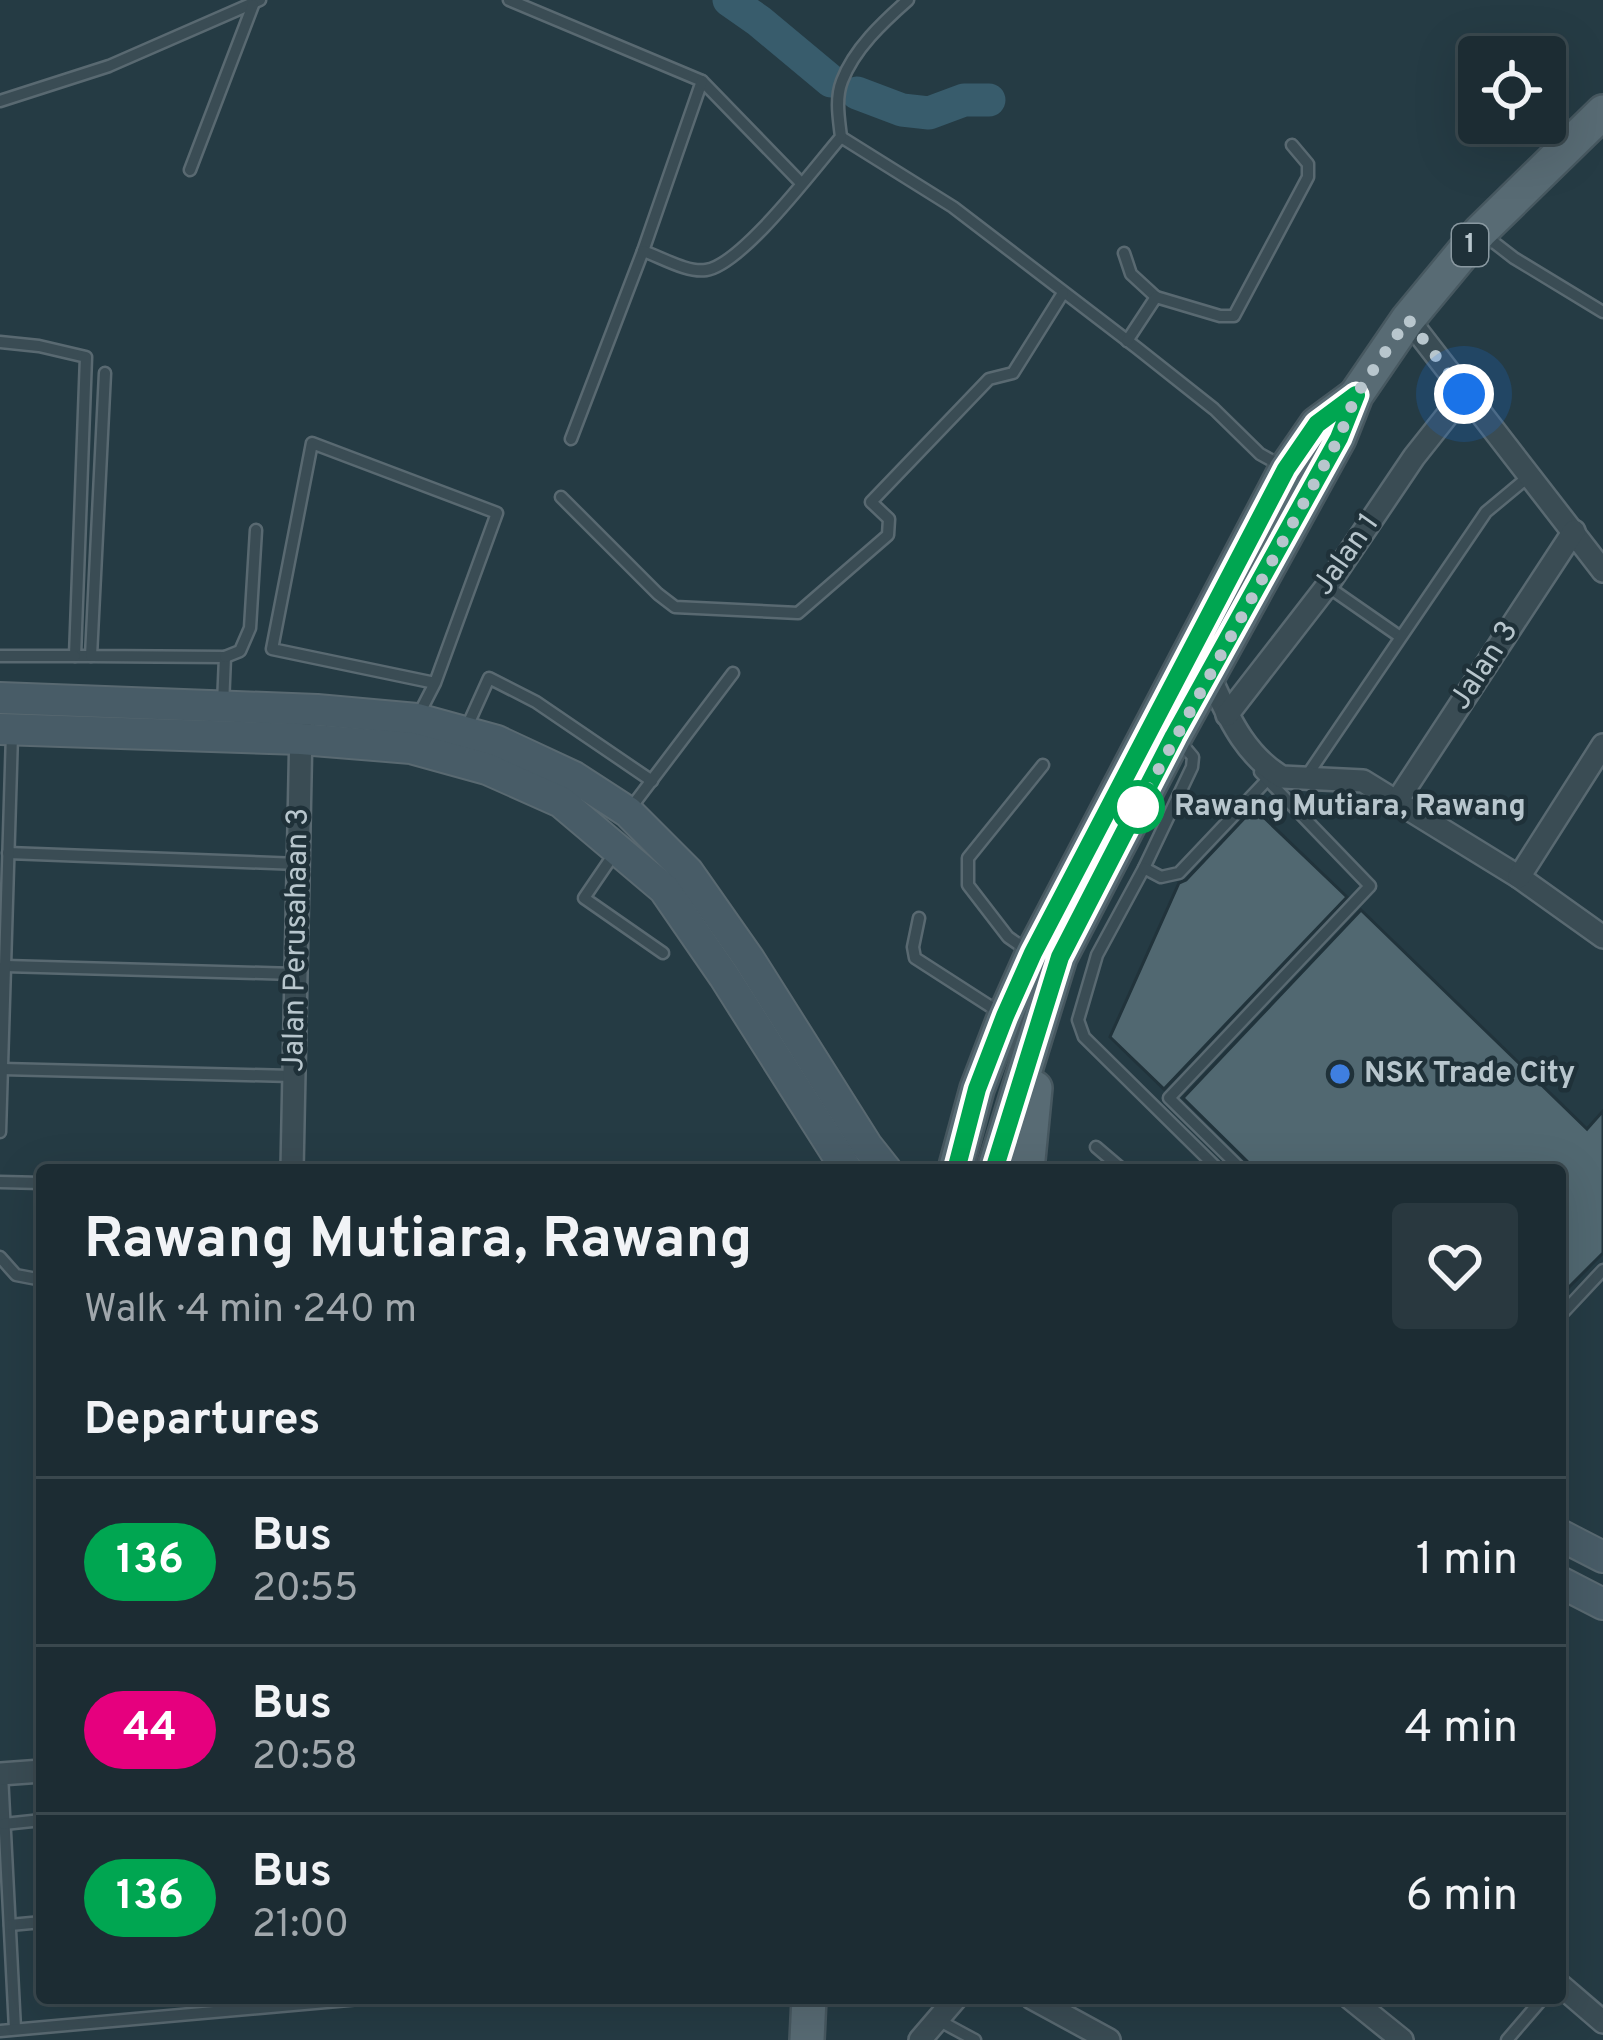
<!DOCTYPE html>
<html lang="en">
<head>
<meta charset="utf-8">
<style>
  :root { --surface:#1c2c33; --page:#29383f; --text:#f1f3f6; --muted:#a0a7ac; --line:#3a484e }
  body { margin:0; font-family:Overpass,sans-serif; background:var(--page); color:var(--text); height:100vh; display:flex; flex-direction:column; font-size:45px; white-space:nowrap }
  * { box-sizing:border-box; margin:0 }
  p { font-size:39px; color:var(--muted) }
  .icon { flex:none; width:66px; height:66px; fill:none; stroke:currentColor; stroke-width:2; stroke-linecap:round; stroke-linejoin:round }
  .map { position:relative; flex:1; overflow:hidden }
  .sheet { position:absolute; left:36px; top:1164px; width:1530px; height:840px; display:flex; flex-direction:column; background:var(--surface); border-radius:12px; box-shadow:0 12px 48px #0002,0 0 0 3px var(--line) }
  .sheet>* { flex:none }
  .badge { padding:0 24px; border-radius:39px; font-size:42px; line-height:78px }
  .controls { position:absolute; left:1458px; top:36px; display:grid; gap:24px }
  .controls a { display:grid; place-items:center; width:108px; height:108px; border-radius:12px; background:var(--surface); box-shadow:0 12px 48px #0002,0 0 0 3px var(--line); font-size:60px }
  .you { position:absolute; width:60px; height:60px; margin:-30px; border:9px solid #fff; border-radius:50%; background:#1a73e8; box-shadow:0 0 0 18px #1a73e833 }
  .map>.badge { position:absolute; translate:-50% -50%; box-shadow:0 0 0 6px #fff }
  h2 { padding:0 48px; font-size:45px; line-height:108px }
  .round { display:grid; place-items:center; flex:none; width:126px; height:126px; border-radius:12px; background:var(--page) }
  .summary { display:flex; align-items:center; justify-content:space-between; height:204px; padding:0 48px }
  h1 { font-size:57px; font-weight:700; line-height:90px }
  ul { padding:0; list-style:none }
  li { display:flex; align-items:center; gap:36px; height:168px; padding:0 48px; border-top:3px solid var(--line) }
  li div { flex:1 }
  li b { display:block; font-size:45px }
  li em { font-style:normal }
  li .badge { min-width:132px; font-weight:700; text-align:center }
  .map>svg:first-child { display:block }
</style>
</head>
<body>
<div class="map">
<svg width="1603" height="2040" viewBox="0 0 1603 2040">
  <rect width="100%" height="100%" fill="#253b44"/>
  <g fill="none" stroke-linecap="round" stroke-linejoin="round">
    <g stroke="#385c6c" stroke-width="33">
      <polyline points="729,0 759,21 831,81"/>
      <polyline points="857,93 902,110 929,113 964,100 989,100"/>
    </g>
  </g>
  <g fill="#516871" stroke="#21333b" stroke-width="3">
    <polygon points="1254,808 1347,897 1164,1089 1110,1037 1179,883 1186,880"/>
    <polygon points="1361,910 1587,1129 1603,1111 1603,1253 1560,1296 1560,1170 1252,1170 1249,1163 1183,1098"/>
  </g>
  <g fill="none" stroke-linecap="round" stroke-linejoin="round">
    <defs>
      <g id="lane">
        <polyline points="509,0 702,81 801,183"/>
        <polyline points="0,101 109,66 260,0"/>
        <polyline points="841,137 953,207 1137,348 1214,409 1260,454 1280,465"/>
        <polyline points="190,170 253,5"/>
        <polyline points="1483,234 1514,258 1603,312"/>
        <polyline points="643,251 702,81"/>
        <polyline points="1124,253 1131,274 1156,297"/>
        <polyline points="1127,341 1156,297 1220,316 1234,316 1308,177 1308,164 1292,145"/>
        <polyline points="0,342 39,346 86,357 75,656 91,656"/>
        <polyline points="105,373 91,656 225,657 223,705"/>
        <path d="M571,439L643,251C661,257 687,273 706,270C742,265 815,167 841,137C839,119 835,99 842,81C854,49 883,22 908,0"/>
        <polyline points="561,497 658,594 675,607 798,613 888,535 889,519 871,502 989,379 1013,373 1063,293"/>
        <polyline points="1327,586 1399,636"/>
        <polyline points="0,656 75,656"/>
        <polyline points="225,657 240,651 250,628 256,530"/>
        <polyline points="418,716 435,683 497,513 312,443 272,649 435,683"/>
        <polyline points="466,729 489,678 536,702 652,781"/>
        <polyline points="1177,738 1193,757 1192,767 1144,868 1097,955 1078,1020 1084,1037 1219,1170"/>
        <polyline points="1306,777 1486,512 1528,477"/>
        <polyline points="630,809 733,673"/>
        <polyline points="616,851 584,898 663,953"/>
        <polyline points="8,853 299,864"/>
        <polyline points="1144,868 1161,877 1179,873 1268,779"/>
        <polyline points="919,918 913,947 915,958 1002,1014"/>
        <polyline points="1028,951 1008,937 968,885 968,858 1043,765"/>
        <polyline points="5,966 295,974"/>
        <polyline points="2,1069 292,1076"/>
        <polyline points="0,1132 12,734"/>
        <polyline points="1096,1147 1123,1170"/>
        <polyline points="1242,1170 1169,1098 1370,886 1260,772"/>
        <polyline points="0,1182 42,1183"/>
        <polyline points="0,1257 16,1275 42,1280"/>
        <polyline points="1560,1316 1603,1270"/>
        <polyline points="2,1774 15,2029"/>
        <polyline points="4,1824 42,1820"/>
        <polyline points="10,1925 42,1922"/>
        <polyline points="938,2020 975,2040"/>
        <polyline points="0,2031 371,1998"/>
        <polyline points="1507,2040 1543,1998"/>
      </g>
      <g id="street">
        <polyline points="1408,319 1603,571"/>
        <path d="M1215,688C1231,723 1248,757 1282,777L1363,781L1519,877L1603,937"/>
        <polyline points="1227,715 1327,586 1414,457 1464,394"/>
        <polyline points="1397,801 1574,531"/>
        <polyline points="1519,877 1603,745"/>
        <polyline points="292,1170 301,728"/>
        <polyline points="0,1774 42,1771"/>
        <polyline points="1560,1985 1603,2022"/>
        <polyline points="1032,1998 1109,2040"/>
        <polyline points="1350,1998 1402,2040"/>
        <polyline points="920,2040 956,1998"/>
      </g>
      <g id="secondary">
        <polyline points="0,698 317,710 417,719 497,741 574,777 628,812 688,872 749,959 867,1146 886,1170"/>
        <polyline points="0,729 301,739 411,748 487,769 561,802 664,889 724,976 847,1170"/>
        <polyline points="1560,1535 1603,1557"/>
        <polyline points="1560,1582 1603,1604"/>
      </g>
      <g id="primary">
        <polyline points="955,1170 977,1089 1005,1016 1033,953 1286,469 1317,424 1355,396"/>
        <polyline points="994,1170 1060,957 1175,736 1339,438 1356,395 1408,319 1480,232 1603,112"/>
        <polyline points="1027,1170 1035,1088"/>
        <polyline points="807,2040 809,1998"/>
      </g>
    </defs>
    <use href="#lane" stroke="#596971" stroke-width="15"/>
    <use href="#street" stroke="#596971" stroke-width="26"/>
    <use href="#secondary" stroke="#596971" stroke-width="34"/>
    <use href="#primary" stroke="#475860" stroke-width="38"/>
    <use href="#lane" stroke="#3a4c54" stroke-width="10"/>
    <use href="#street" stroke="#3a4c54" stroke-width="21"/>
    <use href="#secondary" stroke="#485c67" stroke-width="30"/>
    <use href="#primary" stroke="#586b74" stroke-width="33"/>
  </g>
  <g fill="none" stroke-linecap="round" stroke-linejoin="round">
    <defs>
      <polyline id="line" points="956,1170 977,1089 1005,1016 1033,953 1286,469 1317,424 1356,395 1339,438 1174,736 1060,957 994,1170"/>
    </defs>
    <use href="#line" stroke="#fff" stroke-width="27"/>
    <use href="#line" stroke="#00a651" stroke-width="18"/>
    <polyline stroke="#b8c6cd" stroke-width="12" stroke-dasharray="0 21.6" points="1138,807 1339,438 1356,395 1408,319 1464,394"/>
  </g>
  <circle fill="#fff" stroke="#00a651" stroke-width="6" cx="1138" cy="807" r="24"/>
  <circle fill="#3f7fe0" stroke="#1f3139" stroke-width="4.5" cx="1340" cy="1074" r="12"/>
  <g text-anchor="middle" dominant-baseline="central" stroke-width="9" stroke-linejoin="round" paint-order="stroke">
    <rect fill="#1f3139" stroke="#8a99a1" stroke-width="3" x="1452" y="224" width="36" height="42" rx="9"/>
    <g font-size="27" font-weight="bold" fill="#b8c6cd">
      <text x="1470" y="245">1</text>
    </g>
    <g font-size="30" fill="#b8c6cd" stroke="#1f3139">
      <text transform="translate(1347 555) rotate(-55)">Jalan 1</text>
      <text transform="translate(1485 666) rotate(-57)">Jalan 3</text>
      <text transform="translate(297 940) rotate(-89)">Jalan Perusahaan 3</text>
    </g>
    <g font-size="30" font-weight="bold" fill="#b8c6cd" stroke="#1f3139" text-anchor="start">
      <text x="1174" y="807">Rawang Mutiara, Rawang</text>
    </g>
    <g font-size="30" font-weight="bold" fill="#b8c6cd" stroke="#1f3139" text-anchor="start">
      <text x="1364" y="1074">NSK Trade City</text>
    </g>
  </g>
</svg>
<div class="controls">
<a><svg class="icon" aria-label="locate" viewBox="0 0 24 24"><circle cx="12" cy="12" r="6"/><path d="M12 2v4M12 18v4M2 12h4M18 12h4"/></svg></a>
</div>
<div class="you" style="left:1464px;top:394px"></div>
<section class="sheet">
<div class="summary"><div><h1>Rawang Mutiara, Rawang</h1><p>Walk · 4 min · 240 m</p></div><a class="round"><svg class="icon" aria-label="heart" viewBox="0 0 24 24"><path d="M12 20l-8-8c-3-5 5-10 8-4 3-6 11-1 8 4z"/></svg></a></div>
<h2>Departures</h2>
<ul>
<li><span class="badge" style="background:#00a651;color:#fff">136</span><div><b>Bus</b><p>20:55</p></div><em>1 min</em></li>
<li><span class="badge" style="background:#e6007e;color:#fff">44</span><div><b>Bus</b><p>20:58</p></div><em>4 min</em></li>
<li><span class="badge" style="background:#00a651;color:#fff">136</span><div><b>Bus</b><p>21:00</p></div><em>6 min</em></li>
</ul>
</section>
</div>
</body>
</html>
